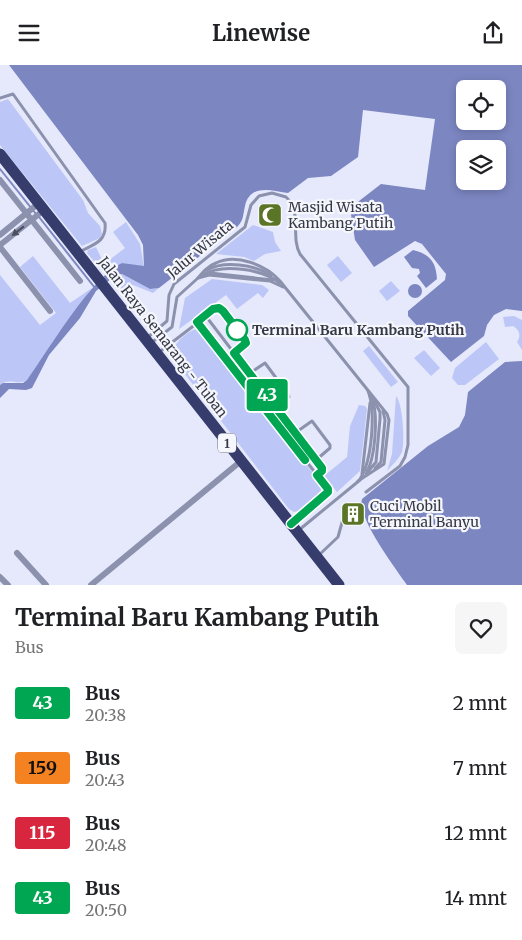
<!DOCTYPE html>
<html lang="id">
<head>
<meta charset="utf-8">
<style>
  :root { --surface:#fff; --page:#f6f6f6; --text:#202124; --muted:#757577 }
  body { margin:0; font-family:Merriweather,serif; background:var(--page); color:var(--text); height:100vh; display:flex; flex-direction:column; font-size:19px; white-space:nowrap }
  * { box-sizing:border-box; margin:0 }
  p { font-size:16px; color:var(--muted) }
  .icon { flex:none; width:28px; height:28px; fill:none; stroke:currentColor; stroke-width:2; stroke-linecap:round; stroke-linejoin:round }
  .map { position:relative; height:520px; overflow:hidden }
  .details { display:flex; flex-direction:column; background:var(--surface); flex:1 }
  .details>* { flex:none }
  .badge { padding:0 10px; border-radius:4px; font-size:18px; line-height:32px }
  .buttons { position:absolute; left:456px; top:15px; display:grid; gap:10px }
  .buttons a { display:grid; place-items:center; width:50px; height:50px; border-radius:8px; background:var(--surface); box-shadow:0 2px 8px #0003; font-size:25px }
  .map>.badge { position:absolute; translate:-50% -50%; box-shadow:0 0 0 2px #fff }
  .round { display:grid; place-items:center; flex:none; width:52px; height:52px; border-radius:8px; background:var(--page) }
  .headline { display:flex; align-items:center; justify-content:space-between; height:85px; padding:0 15px }
  h1 { font-size:24px; font-weight:700; line-height:38px }
  ul { padding:0; list-style:none }
  li { display:flex; align-items:center; gap:15px; height:65px; padding:0 15px }
  li div { flex:1 }
  li b { display:block; font-size:19px }
  li em { font-style:normal }
  li .badge { min-width:55px; font-weight:700; text-align:center }
  header { display:flex; justify-content:space-between; align-items:center; height:65px; padding:0 15px; background:var(--surface); font-size:22px; font-weight:700 }
  .map>svg:first-child { display:block }
</style>
</head>
<body>
<header><svg class="icon" aria-label="menu" viewBox="0 0 24 24"><path d="M4 6h16M4 12h16M4 18h16"/></svg>Linewise<svg class="icon" aria-label="share" viewBox="0 0 24 24"><path d="M12 15V3M7 8l5-5 5 5M5 13v7h14v-7"/></svg></header>
<div class="map">
<svg width="522" height="520" viewBox="0 0 522 520">
  <rect width="100%" height="100%" fill="#e5e9fb"/>
  <g fill="#bdc7f7">
    <polygon points="8,34 83,135 88,148 100,161 102,169 100,173 82,181 0,80 0,37"/>
    <polygon points="126,157 140,179 144,202 122,198 106,210 87,188 88,185 96,182 104,199 125,183 113,167"/>
    <polygon points="253,160 273,167 275,177 281,186 265,189 254,196 244,192 216,189"/>
    <path d="M33,191L70,238L92,223L27,315C18,321 9,312 0,320V210L40,260L56,248L20,202Z"/>
    <polygon points="338,191 352,208 341,217 327,200"/>
    <polygon points="122,209 150,224 159,223 153,228 133,220 121,229 110,215"/>
    <polygon points="212,214 262,220 269,225 263,233 258,228 237,244 226,230 179,264 185,233"/>
    <polygon points="391,216 400,226 387,236 379,226"/>
    <path d="M514,251L522,255V285L517,277C521,271 520,265 513,261L505,262L503,252Z"/>
    <path d="M195,264L200,267L321,418V427L298,446L294,447L289,444L174,295C169,281 183,270 195,264Z"/>
    <polygon points="486,277 499,294 465,320 458,320 452,313 455,303"/>
    <polygon points="369,281 398,317 391,322 363,286"/>
    <polygon points="424,285 440,303 431,311 414,293"/>
    <path d="M396,331C403,339 405,377 402,387C399,394 392,400 387,406L392,389Z"/>
    <polygon points="359,340 365,341 367,344 360,406 337,427 324,411 347,392 350,361"/>
  </g>
  <g fill="#7c86c1" fill-rule="evenodd">
    <path d="M9,0H522V246L506,244L494,250L487,260L484,271L451,297L408,251V246L445,215L446,209L422,179L415,176L374,202L355,175L350,143L381,119L425,125L435,54L363,45L358,92L331,111L308,113L288,128C273,126 250,118 245,141C243,149 244,155 237,162L159,223L150,224L122,209L116,210L96,226L80,253L49,290L32,323L26,325L9,324L0,333V320L3,318H23L27,315C48,286 92,211 122,198L144,201L143,180L138,170ZM465,24H498V56H465ZM465,84H498V116H465Z"/>
    <path d="M413,185C430,189 436,197 437,214L426,223L417,211L420,208L419,204L412,203L404,192Z"/>
    <circle cx="415" cy="226" r="7"/>
    <path d="M522,296V520H407C396,504 357,453 362,434L428,381L459,362L465,350L468,327L505,297Z"/>
  </g>
  <g fill="none" stroke-linecap="round" stroke-linejoin="round">
    <g stroke="#7c86c1" stroke-width="2">
      <polyline points="0,104 36,149"/>
      <polyline points="39,152 95,223"/>
    </g>
    <g stroke="#8c92ad" stroke-width="3">
      <path d="M0,33L13,29L105,158C107,176 95,179 81,186"/>
      <path d="M207,205C225,195 254,200 271,210"/>
      <polyline points="210,208 273,215"/>
      <path d="M203,210C222,198 262,204 280,218"/>
      <path d="M198,213C203,207 208,201 216,198C236,188 266,200 280,216L387,349L389,355L384,399L358,416"/>
      <polyline points="205,250 322,403 322,406 317,410"/>
      <polyline points="197,257 328,424 326,430 293,457"/>
      <path d="M147,273L167,256L169,230L174,219L245,162L251,140L259,131L272,128L286,132C303,147 290,171 300,189L408,322V380L405,392L400,401L366,427"/>
      <polyline points="151,278 172,262 177,232 198,213 209,210 270,216 283,222"/>
      <polyline points="158,288 217,243 223,246 246,276 234,288"/>
      <polyline points="250,308 265,298 288,329 289,332 277,343"/>
      <polyline points="295,368 312,356 330,380 330,383 316,395"/>
      <polyline points="375,403 381,397 385,355 383,346"/>
      <path d="M367,406C375,393 378,352 373,337"/>
      <polyline points="362,409 370,338"/>
      <polyline points="366,409 376,397 380,354 380,347 372,332"/>
      <path d="M360,414C372,396 376,346 368,326"/>
      <polyline points="299,465 360,415"/>
      <polyline points="319,490 338,472 343,454"/>
    </g>
    <g stroke="#8c92ad" stroke-width="6">
      <polyline points="0,115 80,216"/>
      <polyline points="0,170 39,138"/>
      <polyline points="0,180 44,145"/>
      <polyline points="0,182 50,246"/>
      <polyline points="17,488 46,520"/>
      <polyline points="0,512 8,520"/>
      <polyline points="91,520 241,396"/>
    </g>
    <polyline stroke="#363d6d" stroke-width="11" points="0,89 339,520"/>
  </g>
  <defs><path id="oneway-solid" d="M-6-.8H1V-3.2L6.5 0L1 3.2V.8H-6Z" transform="scale(1.25)"/></defs>
  <use fill="#4c4f5f" href="#oneway-solid" transform="translate(18 166) rotate(142)"/>
  <g fill="none" stroke-linecap="round" stroke-linejoin="round">
    <defs>
      <polyline id="line" points="291,459 328,427 328,424 317,410 322,406 322,403 234,288 246,278 245,275 223,246 219,243 213,244 197,257 305,395"/>
    </defs>
    <use href="#line" stroke="#fff" stroke-width="11"/>
    <use href="#line" stroke="#00a651" stroke-width="8"/>
  </g>
  <defs>
    <symbol id="mosque-square" viewBox="-11 -11 22 22"><rect x="-9" y="-9" width="18" height="18" rx="4" fill="#5b7527" stroke="#f5f7fd"/><path d="M3.5-4.9A6 6 0 1 0 3.5 4.9A5 5 0 1 1 3.5-4.9Z" fill="#fff"/></symbol>
    <symbol id="building-square" viewBox="-11 -11 22 22"><rect x="-9" y="-9" width="18" height="18" rx="4" fill="#5b7527" stroke="#f5f7fd"/><path d="M-4-6H4V6H1V3H-1V6H-4ZM-2.5-4.3h1.7v1.8h-1.7ZM.8-4.3h1.7v1.8H.8ZM-2.5-1h1.7V.8h-1.7ZM.8-1h1.7V.8H.8Z" fill="#fff"/></symbol>
  </defs>
  <g fill-rule="evenodd">
    <use href="#mosque-square" x="256" y="136" width="28" height="28"/>
    <use href="#building-square" x="339" y="435" width="28" height="28"/>
  </g>
  <circle fill="#fff" stroke="#00a651" stroke-width="2.5" cx="237" cy="265" r="10"/>
  <g text-anchor="middle" dominant-baseline="central" stroke-width="4.5" stroke-linejoin="round" paint-order="stroke">
    <rect fill="#f5f7fd" stroke="#6f727c" stroke-width="1" x="218" y="368.5" width="18" height="19" rx="4"/>
    <g font-size="12" font-weight="bold" fill="#363945">
      <text x="227" y="378">1</text>
    </g>
    <g font-size="14" fill="#363945" stroke="#f5f7fd" text-anchor="start">
      <text x="288" y="142">Masjid Wisata<tspan x="288" dy="16">Kambang Putih</tspan></text>
      <text x="370" y="441">Cuci Mobil<tspan x="370" dy="16">Terminal Banyu</tspan></text>
    </g>
    <g font-size="14" fill="#363945" stroke="#f5f7fd">
      <text transform="translate(200 184) rotate(-40)">Jalur Wisata</text>
      <text transform="translate(163 272) rotate(52)">Jalan Raya Semarang - Tuban</text>
    </g>
    <g font-size="14" font-weight="bold" fill="#363945" stroke="#f5f7fd" text-anchor="start">
      <text x="252" y="265">Terminal Baru Kambang Putih</text>
    </g>
  </g>
</svg>
<div class="buttons">
<a><svg class="icon" aria-label="locate" viewBox="0 0 24 24"><circle cx="12" cy="12" r="6"/><path d="M12 2v4M12 18v4M2 12h4M18 12h4"/></svg></a>
<a><svg class="icon" aria-label="layers" viewBox="0 0 24 24"><path d="M12 4l9 5-9 5-9-5zM3 14l9 5 9-5"/></svg></a>
</div>
<b class="badge" style="left:267px;top:330px;background:#00a651;color:#fff">43</b>
</div>
<section class="details">
<div class="headline"><div><h1>Terminal Baru Kambang Putih</h1><p>Bus</p></div><a class="round"><svg class="icon" aria-label="heart" viewBox="0 0 24 24"><path d="M12 20l-8-8c-3-5 5-10 8-4 3-6 11-1 8 4z"/></svg></a></div>
<ul>
<li><span class="badge" style="background:#00a651;color:#fff">43</span><div><b>Bus</b><p>20:38</p></div><em>2 mnt</em></li>
<li><span class="badge" style="background:#f58220;color:#111">159</span><div><b>Bus</b><p>20:43</p></div><em>7 mnt</em></li>
<li><span class="badge" style="background:#d7263d;color:#fff">115</span><div><b>Bus</b><p>20:48</p></div><em>12 mnt</em></li>
<li><span class="badge" style="background:#00a651;color:#fff">43</span><div><b>Bus</b><p>20:50</p></div><em>14 mnt</em></li>
</ul>
</section>
</body>
</html>
